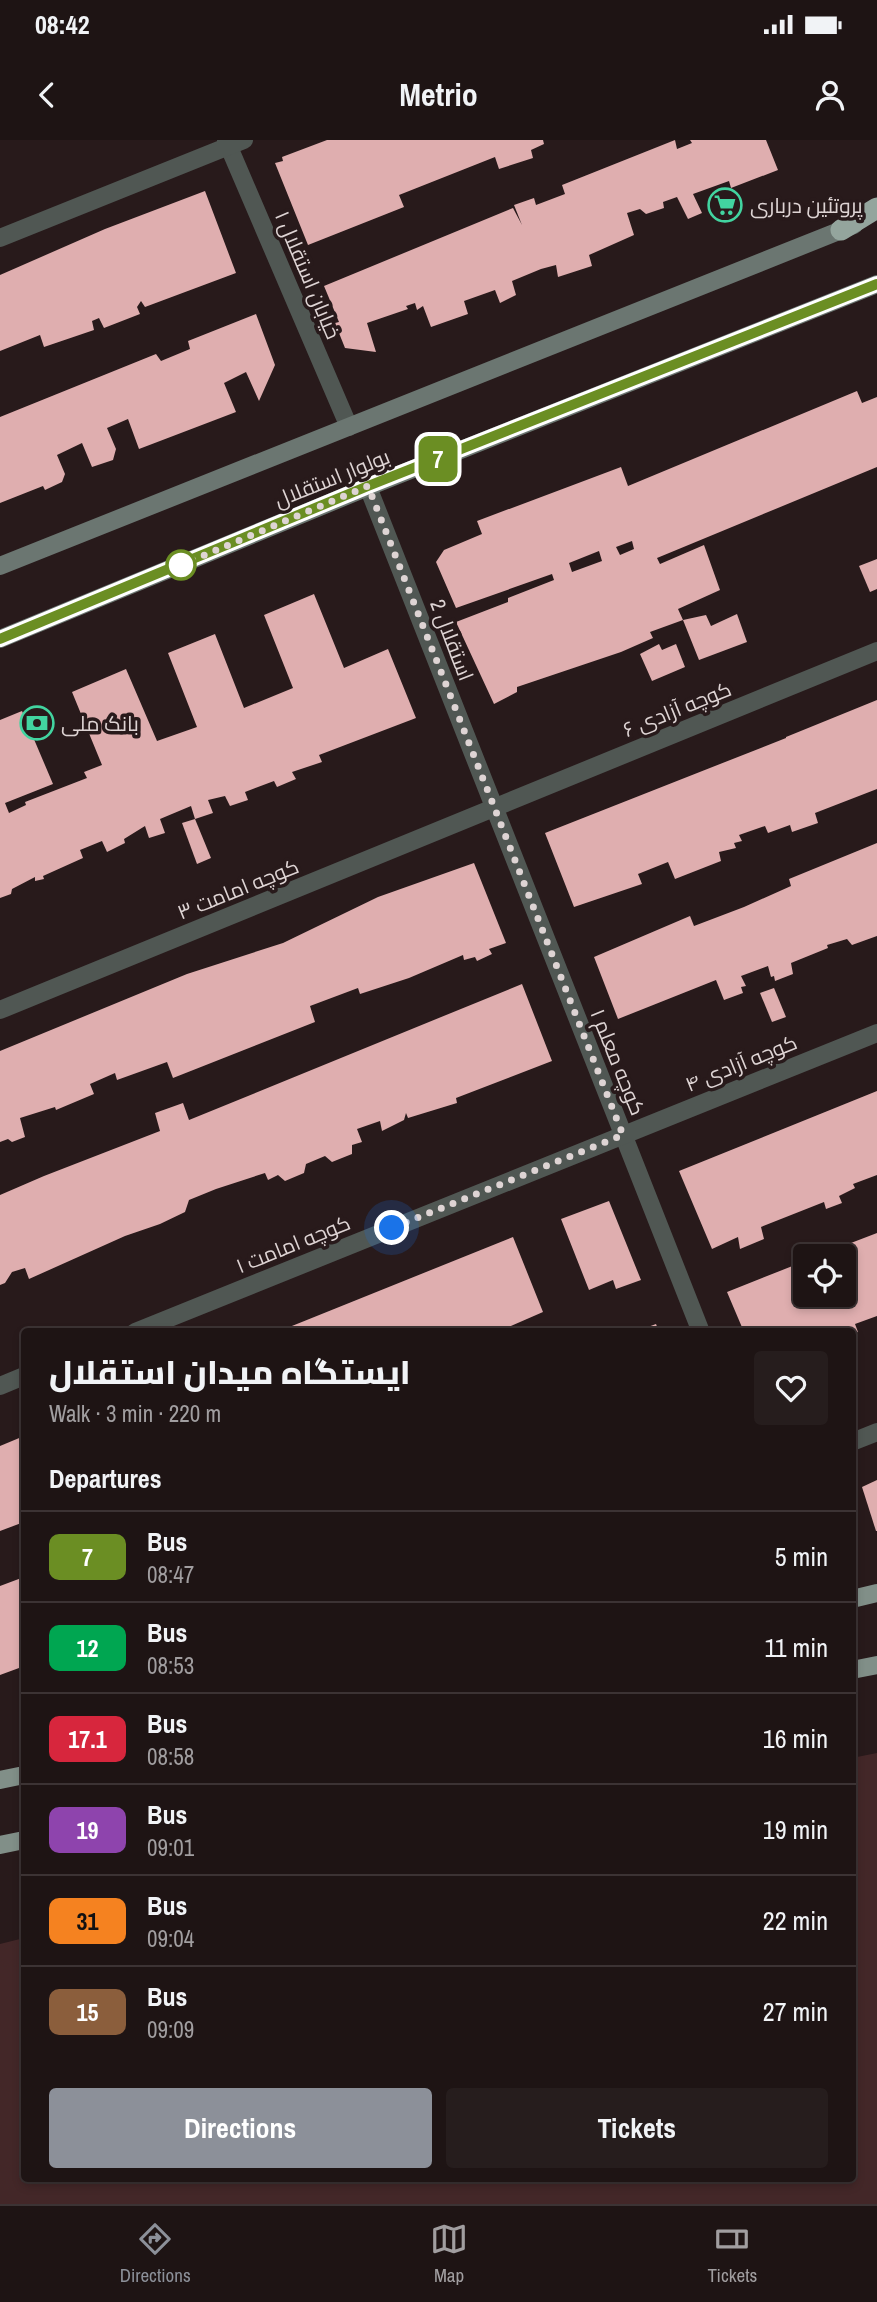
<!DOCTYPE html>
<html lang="en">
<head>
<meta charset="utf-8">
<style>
  :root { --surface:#1e1414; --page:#261d1d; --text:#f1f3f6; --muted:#a19ea0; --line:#3c3334; --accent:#8c9099 }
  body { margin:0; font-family:"Archivo Narrow",Cairo,sans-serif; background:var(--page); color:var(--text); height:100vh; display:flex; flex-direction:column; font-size:26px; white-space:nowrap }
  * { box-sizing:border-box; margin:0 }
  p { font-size:23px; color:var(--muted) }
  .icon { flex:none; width:38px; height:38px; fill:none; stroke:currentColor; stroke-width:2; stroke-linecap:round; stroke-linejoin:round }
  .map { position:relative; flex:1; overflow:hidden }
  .sheet { position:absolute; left:21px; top:1188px; width:835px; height:854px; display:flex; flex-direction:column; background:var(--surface); border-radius:7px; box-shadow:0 4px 10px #0003,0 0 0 2px var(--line) }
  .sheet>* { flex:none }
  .badge { padding:0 14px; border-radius:10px; font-size:24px; line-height:46px }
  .fabs { position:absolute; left:793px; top:1104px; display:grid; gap:14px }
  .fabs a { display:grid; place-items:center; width:63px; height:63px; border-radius:7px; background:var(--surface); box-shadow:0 4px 10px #0003,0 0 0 2px var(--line); font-size:35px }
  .you { position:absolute; width:35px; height:35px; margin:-18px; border:5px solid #fff; border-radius:50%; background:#1a73e8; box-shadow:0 0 0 10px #1a73e833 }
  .map>.badge { position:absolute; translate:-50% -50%; box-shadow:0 0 0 4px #fff }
  h2 { padding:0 28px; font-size:26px; line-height:63px }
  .round { display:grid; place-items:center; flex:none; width:74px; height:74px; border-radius:7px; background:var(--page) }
  .headline { display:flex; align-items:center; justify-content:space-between; height:119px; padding:0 28px }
  h1 { font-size:33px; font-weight:800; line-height:52px }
  .button { display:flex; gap:14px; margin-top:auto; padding:14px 28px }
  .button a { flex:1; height:80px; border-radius:7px; background:var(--accent); color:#fff; font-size:28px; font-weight:800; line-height:80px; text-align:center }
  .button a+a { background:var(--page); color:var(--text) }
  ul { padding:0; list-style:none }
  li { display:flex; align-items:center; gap:21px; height:91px; padding:0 28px; border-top:2px solid var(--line) }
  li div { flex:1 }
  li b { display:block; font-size:26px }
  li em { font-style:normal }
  li .badge { min-width:77px; font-weight:700; text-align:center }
  .status { display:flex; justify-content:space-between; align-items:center; height:49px; padding:0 35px; background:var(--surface); direction:ltr }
  .status svg { height:19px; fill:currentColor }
  header { display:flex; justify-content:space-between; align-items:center; height:91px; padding:0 28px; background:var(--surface); font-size:32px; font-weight:800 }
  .tab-bar { display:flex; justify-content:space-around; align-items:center; height:98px; border-top:2px solid var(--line); background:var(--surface); font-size:19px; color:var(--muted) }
  .tab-bar a { display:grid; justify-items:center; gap:4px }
  .tab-bar .active { color:var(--accent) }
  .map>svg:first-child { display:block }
</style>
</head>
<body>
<div class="status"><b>08:42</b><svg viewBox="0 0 49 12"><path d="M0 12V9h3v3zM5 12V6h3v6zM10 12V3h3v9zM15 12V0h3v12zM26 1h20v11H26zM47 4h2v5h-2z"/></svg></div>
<header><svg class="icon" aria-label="back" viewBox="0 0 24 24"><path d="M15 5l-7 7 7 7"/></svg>Metrio<svg class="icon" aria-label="person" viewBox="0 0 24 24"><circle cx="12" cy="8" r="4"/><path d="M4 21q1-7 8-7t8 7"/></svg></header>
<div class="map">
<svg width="877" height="2064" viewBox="0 0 877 2064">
  <rect width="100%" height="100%" fill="#281a1b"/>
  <polygon fill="#432728" points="877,1613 877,2064 0,2064 0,1804 24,1798 24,2039 852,2039 852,1618"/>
  <g fill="#dfaeaf" fill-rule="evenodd">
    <polygon points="327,0 543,0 544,4 531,10 533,18 499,29 495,17 399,55 404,67 308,105 275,23 283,21 282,17"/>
    <polygon points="675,0 677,9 692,3 690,0 766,0 778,30 731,48 729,41 693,54 702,73 688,79 677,57 663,62 664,68 646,74 640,69 627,73 634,95 589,115 592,126 558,137 556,125 541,129 512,141 516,155 500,163 495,150 464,161 468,174 431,187 423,166 417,170 415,163 406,166 408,169 367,183 376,212 345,208 335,183 339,182 324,146 513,68 522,85 514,65 534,58 536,65 565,54 562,45"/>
    <polygon points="205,51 236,133 145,167 141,161 137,167 140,174 104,188 99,178 92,181 94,190 44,207 40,195 0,211 0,135 105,89"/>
    <polygon points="256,174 275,225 259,261 246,232 224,243 236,272 139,309 128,279 107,288 116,309 113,320 92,327 82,303 57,315 65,334 62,342 45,350 43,346 0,363 0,277 156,214 161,221 190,209 188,201"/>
    <path d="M857,251L862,263L877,257V327L657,418L660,424L704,405L720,450L678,469L683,480L650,492L653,498L621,512L517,547V552L494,564L456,482L508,462V458L554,440L552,434L456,468L436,422L444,410L482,394L477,381L621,327L628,346ZM632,401L634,409L620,415L616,407ZM599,411L602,421L572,432L569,423Z"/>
    <polygon points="877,419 877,449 870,452 859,426"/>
    <polygon points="314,454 344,528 388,509 416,578 319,615 322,622 292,632 296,639 277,647 274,641 245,652 248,660 230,666 225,656 208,660 213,673 195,679 191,666 160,679 165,693 149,698 145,686 124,699 125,703 107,712 102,701 80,710 83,718 43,736 44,739 35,741 35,737 12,749 11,754 0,758 0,580 22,571 53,644 5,663 9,673 26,665 25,662 87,638 84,632 102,625 72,552 126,529 157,601 197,587 168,513 215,494 244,568 293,548 264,475"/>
    <polygon points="737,474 747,502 699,520 683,480 706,475 711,486"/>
    <polygon points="659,504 662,510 676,504 685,527 652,541 640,514"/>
    <polygon points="877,560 877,649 815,673 818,683 792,692 790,685 768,693 765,686 739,695 742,701 734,703 736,708 719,712 721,721 675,739 668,722 638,734 642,744 574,767 545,693 786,598 786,597"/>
    <polygon points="195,679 211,718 197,724 182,683"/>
    <polygon points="877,703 877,796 852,805 847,799 827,805 828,808 791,823 793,834 775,841 774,836 771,837 768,826 741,836 746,846 741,847 743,853 724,860 716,840 618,879 594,817 690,776 694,786 744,767 791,746 789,739"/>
    <polygon points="474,723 506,803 489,809 492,814 477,821 475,817 464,820 463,815 409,838 360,854 358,848 310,866 315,882 173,938 167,922 117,940 115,933 90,944 94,954 56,970 55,967 20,978 25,997 12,1002 8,999 0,1002 0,911 187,834 283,803 378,757"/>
    <polygon points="522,844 552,921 456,958 457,963 408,978 406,973 404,980 382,991 380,981 357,989 362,1002 352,1005 352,1014 332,1022 325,1016 306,1024 304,1033 285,1041 278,1035 268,1040 265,1033 216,1049 189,1060 185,1072 160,1084 125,1096 29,1139 25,1128 12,1132 5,1143 0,1145 0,1055 44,1036 160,991 155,973 183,963 189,980"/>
    <polygon points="774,848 786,877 772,882 760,853"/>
    <polygon points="877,951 877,1035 853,1044 855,1048 839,1056 842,1063 826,1069 824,1062 761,1087 764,1099 740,1109 738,1097 712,1109 679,1031"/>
    <polygon points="609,1061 641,1140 616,1149 613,1140 589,1150 561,1079"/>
    <polygon points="877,1093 877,1176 855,1184 858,1192 852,1194 852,1192 744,1192 727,1152 805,1121 805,1155 844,1155 844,1116 817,1116"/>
    <polygon points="513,1097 543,1172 497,1192 442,1192 440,1188 430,1192 277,1192"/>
    <polygon points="656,1184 659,1192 637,1192 637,1191"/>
    <polygon points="24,1296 24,1382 0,1391 0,1306"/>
    <polygon points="877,1340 877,1391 876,1391 862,1347"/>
    <polygon points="24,1437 24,1541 19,1528 0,1535 0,1446"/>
  </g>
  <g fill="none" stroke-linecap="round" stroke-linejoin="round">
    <g stroke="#505753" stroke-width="18">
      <polyline points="226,0 349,287"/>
      <polyline points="0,98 244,0"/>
      <polyline points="368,347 701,1192"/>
      <polyline points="0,870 877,511"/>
      <polyline points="135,1192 877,893"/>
      <polyline points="0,1246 24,1236"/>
      <polyline points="852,1302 877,1292"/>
    </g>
    <g stroke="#6b7671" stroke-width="18">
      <polyline points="0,426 854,85"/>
      <polyline points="0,499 368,347 877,144"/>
    </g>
    <g stroke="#818f88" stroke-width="18">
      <polyline points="852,1459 877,1453"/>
      <polyline points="852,1530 877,1525"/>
      <polyline points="0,1640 24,1635"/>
      <polyline points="0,1705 24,1700"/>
    </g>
    <polyline stroke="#94a59d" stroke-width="21" points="841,90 877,68"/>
  </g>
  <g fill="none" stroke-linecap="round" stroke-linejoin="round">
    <defs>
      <polyline id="line" points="0,499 368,346 877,144"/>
    </defs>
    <use href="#line" stroke="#fff" stroke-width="16"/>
    <use href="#line" stroke="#6b8e23" stroke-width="10"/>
    <polyline stroke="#ded4d4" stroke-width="7" stroke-dasharray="0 12.6" points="181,425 368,346 623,995 392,1088"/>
  </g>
  <defs>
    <symbol id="supermarket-ring" viewBox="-11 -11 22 22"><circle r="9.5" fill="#281a1b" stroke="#42d4a0" stroke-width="1.5"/><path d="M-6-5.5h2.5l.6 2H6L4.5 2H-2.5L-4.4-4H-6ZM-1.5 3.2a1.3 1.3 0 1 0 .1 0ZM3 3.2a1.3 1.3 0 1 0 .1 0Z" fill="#42d4a0"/></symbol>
    <symbol id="bank-ring" viewBox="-11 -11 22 22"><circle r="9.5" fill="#281a1b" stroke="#42d4a0" stroke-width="1.5"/><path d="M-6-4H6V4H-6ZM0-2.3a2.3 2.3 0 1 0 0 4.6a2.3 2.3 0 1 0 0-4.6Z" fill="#42d4a0"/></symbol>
  </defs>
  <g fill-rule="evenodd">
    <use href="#supermarket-ring" x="706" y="46" width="38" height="38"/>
    <use href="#bank-ring" x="18" y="564" width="38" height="38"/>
  </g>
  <circle fill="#fff" stroke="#6b8e23" stroke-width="3.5" cx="181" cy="425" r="14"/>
  <g text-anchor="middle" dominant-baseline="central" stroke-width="7" stroke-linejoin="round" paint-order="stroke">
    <g font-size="21" fill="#ded4d4" stroke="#281a1b" text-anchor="start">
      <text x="750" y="65">پروتئین درباری</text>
      <text x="61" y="583">بانک ملی</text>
    </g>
    <g font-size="21" fill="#ded4d4" stroke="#281a1b">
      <text transform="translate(308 135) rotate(67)">خیابان استقلال ۱</text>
      <text transform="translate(332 338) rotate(-22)">بولوار استقلال</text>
      <text transform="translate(452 500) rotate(69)">استقلال 2</text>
      <text transform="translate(677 569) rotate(-22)">کوچه آزادی ۶</text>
      <text transform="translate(238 749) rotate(-22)">کوچه امامت ۳</text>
      <text transform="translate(618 922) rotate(68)">کوچه معلم ۱</text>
      <text transform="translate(741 923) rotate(-22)">کوچه آزادی ۴</text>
      <text transform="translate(293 1104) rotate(-22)">کوچه امامت ۱</text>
    </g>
  </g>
</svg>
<div class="fabs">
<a><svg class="icon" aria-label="locate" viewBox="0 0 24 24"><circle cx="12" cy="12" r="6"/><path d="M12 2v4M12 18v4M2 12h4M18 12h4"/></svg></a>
</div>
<div class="you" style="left:392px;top:1088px"></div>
<b class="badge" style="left:438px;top:319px;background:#6b8e23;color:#fff">7</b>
<section class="sheet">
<div class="headline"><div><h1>ایستگاه میدان استقلال</h1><p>Walk · 3 min · 220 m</p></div><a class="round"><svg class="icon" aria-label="heart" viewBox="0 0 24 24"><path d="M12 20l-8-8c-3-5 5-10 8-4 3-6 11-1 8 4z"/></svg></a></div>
<h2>Departures</h2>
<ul>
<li><span class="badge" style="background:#6b8e23;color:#fff">7</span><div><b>Bus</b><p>08:47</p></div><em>5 min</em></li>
<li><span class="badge" style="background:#00a651;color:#fff">12</span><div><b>Bus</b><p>08:53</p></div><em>11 min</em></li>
<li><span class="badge" style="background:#d7263d;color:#fff">17.1</span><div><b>Bus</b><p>08:58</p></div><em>16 min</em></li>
<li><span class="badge" style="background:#8e44ad;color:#fff">19</span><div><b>Bus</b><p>09:01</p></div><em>19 min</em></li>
<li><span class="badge" style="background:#f58220;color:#111">31</span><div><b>Bus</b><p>09:04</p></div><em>22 min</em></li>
<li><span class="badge" style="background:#8b5e3c;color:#fff">15</span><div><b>Bus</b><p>09:09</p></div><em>27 min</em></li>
</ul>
<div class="button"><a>Directions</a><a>Tickets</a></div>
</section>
</div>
<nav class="tab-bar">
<a class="active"><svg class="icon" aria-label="directions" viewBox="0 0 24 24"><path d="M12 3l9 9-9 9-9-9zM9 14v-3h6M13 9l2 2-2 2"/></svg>Directions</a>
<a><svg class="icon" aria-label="map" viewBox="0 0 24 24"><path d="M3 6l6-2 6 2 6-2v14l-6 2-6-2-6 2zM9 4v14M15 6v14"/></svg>Map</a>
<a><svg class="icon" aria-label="tickets" viewBox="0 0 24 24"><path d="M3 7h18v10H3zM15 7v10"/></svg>Tickets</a>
</nav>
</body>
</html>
